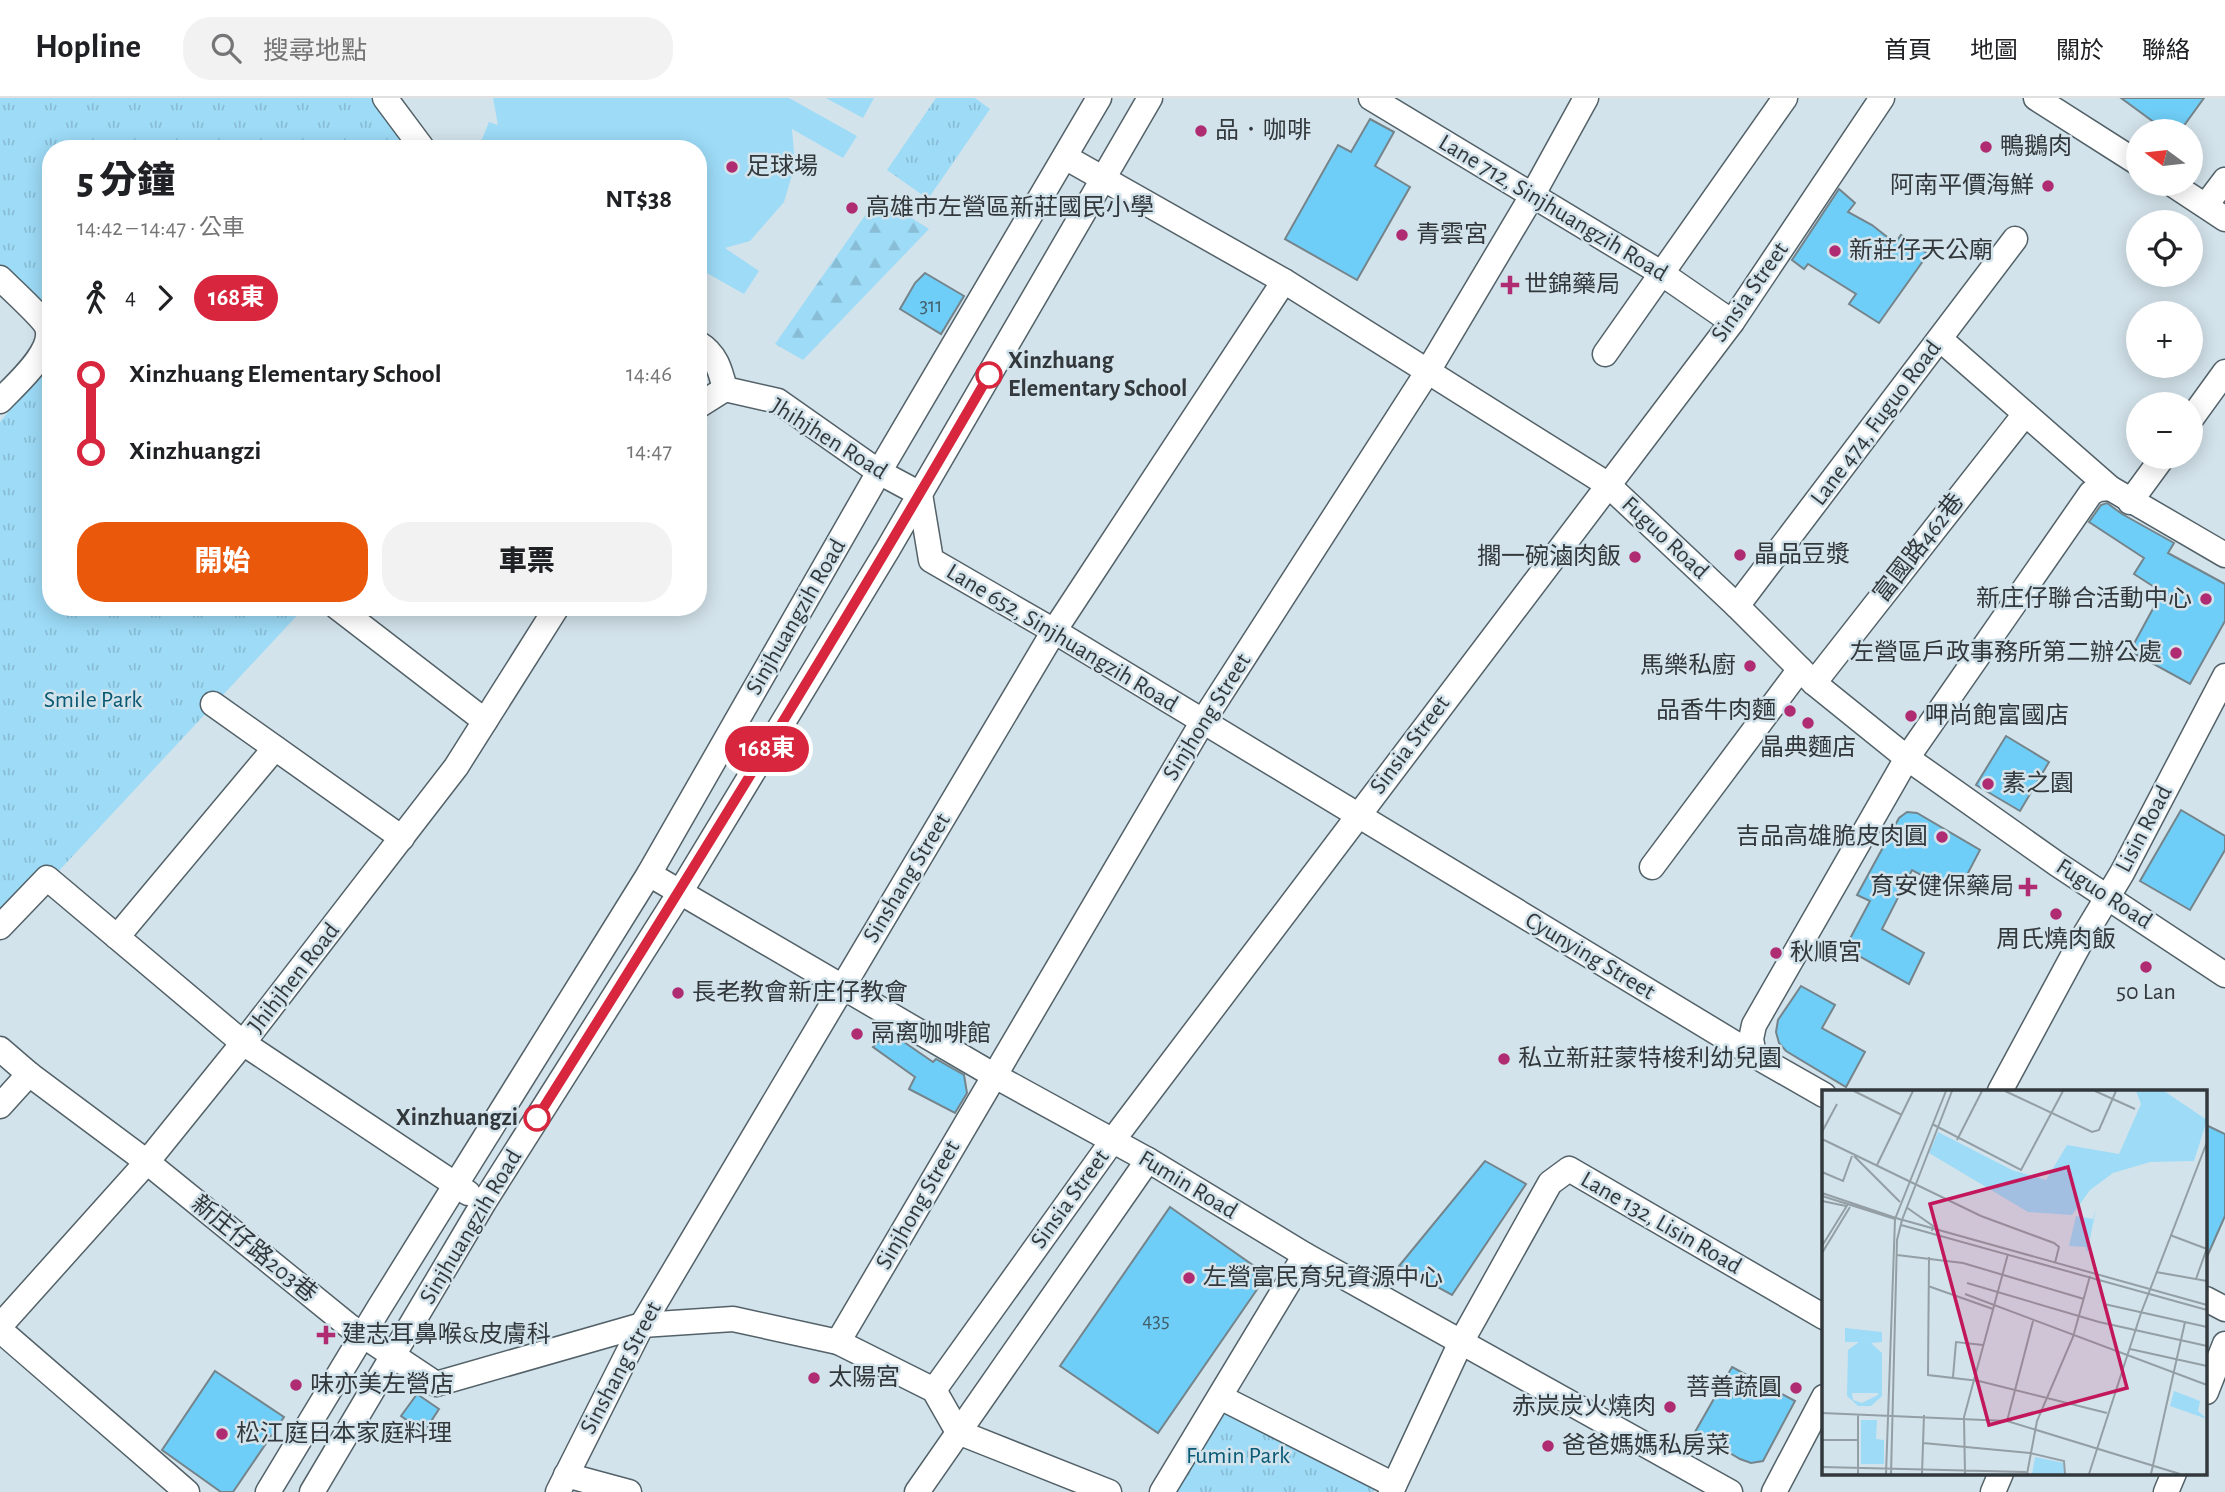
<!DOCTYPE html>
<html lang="zh-TW">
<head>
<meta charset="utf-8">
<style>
  :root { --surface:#fff; --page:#f2f2f2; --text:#202124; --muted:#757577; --line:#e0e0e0; --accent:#ea580c }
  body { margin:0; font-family:"Alegreya Sans","Noto Sans TC",sans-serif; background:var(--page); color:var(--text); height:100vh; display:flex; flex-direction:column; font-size:26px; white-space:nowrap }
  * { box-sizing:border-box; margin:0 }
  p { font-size:23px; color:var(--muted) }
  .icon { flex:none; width:38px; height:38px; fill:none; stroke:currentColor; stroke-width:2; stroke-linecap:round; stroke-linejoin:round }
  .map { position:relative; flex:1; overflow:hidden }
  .side { position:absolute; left:42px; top:42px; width:665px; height:476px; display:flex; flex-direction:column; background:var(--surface); border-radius:28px; box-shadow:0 4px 18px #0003 }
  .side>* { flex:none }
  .badge { padding:0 14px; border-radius:23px; font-size:24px; line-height:46px }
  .needle { width:46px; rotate:285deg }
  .fabs { position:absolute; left:2126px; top:21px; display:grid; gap:14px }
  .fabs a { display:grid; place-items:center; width:77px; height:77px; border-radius:50%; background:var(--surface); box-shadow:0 4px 18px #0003; font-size:35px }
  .map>.badge { position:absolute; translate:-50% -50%; box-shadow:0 0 0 4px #fff }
  .legs { display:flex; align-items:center; gap:10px; height:77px; padding:0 35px; font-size:23px }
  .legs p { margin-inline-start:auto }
  .overview { display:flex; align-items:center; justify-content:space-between; height:119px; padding:0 35px }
  h1 { font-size:38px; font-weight:800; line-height:52px }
  .action { display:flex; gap:14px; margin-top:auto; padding:14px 35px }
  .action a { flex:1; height:80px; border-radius:28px; background:var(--accent); color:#fff; font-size:28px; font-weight:800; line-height:80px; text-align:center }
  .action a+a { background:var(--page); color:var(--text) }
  ul { padding:0 35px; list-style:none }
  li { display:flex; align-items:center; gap:24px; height:77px; font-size:26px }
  li i { display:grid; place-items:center; width:10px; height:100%; margin:0 9px; background:currentColor }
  li i::after { content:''; width:18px; height:18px; margin:-9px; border:5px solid; border-radius:50%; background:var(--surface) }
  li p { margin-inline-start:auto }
  li:first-child i { background:linear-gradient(#0000 50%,currentColor 0) }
  li:last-child i { background:linear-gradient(currentColor 50%,#0000 0) }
  header { display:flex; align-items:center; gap:42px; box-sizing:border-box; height:98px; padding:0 35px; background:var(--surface); border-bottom:2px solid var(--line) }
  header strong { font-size:33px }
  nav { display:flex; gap:38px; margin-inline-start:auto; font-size:24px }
  .search { width:490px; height:63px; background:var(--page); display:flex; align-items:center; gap:18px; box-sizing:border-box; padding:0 24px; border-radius:28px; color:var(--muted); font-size:26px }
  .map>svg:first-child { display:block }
</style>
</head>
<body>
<header>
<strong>Hopline</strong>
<div class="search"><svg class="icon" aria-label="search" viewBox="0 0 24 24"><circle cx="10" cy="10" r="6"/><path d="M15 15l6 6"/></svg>搜尋地點</div>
<nav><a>首頁</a><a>地圖</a><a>關於</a><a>聯絡</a></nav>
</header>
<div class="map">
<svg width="2225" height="1394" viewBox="0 0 2225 1394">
  <defs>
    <pattern id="forest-firs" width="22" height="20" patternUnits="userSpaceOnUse" patternTransform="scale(1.75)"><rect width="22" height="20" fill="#9ddbf7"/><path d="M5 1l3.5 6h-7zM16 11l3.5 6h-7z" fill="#88bdd5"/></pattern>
    <pattern id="park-tufts" width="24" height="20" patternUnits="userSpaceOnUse" patternTransform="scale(1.75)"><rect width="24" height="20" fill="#9ddbf7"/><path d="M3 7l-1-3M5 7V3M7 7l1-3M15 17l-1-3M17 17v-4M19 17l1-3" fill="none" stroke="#88bdd5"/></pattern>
  </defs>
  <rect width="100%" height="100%" fill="#d3e3eb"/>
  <g fill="#9ddbf7">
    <polygon points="493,0 789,0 857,38 843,60 792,31 794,55 792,77 784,104 750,143 725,150 759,173 744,196 698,170 698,51 487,51 480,46 489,24 498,27"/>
    <polygon points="826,0 874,0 863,20"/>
  </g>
  <polygon fill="url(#forest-firs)" points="878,99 929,131 803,262 775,246"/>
  <g fill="url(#park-tufts)">
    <polygon points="0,0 395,0 437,51 51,51 51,220 0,170"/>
    <polygon points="936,0 975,0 990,11 928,101 887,72"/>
    <polygon points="51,262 51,509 305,509 0,836 0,324"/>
    <polygon points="1225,1310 1377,1386 1373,1394 1174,1394"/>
  </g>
  <g fill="#6fcef7" stroke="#75848b" stroke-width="2">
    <polygon points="2121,0 2204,0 2180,33 2166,33"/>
    <polygon points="1370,21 1394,34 1375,68 1410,89 1357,182 1285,141 1338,47 1351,54"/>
    <polygon points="1839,91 1855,105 1848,114 1872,127 1895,145 1901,137 1928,156 1879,225 1849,206 1856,196 1808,166 1804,171 1792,162"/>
    <polygon points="925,175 964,198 941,236 900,211 915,185"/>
    <polygon points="2107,405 2122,416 2174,445 2168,455 2225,486 2225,523 2190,586 2130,553 2162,494 2134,476 2144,460 2089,424 2101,407"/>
    <polygon points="2006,638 2049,664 2020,713 1976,687"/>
    <polygon points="2181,712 2225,738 2225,752 2190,812 2140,783"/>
    <polygon points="1907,714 1917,715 1980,752 1957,796 1912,772 1882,831 1924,855 1909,886 1845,850 1870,803 1857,797 1899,720"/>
    <polygon points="1801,888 1835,907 1822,930 1865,954 1846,989 1786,953 1779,945 1776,934 1778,922"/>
    <polygon points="888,933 933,964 936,961 964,977 967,995 955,1015 909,991 915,979 873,949"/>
    <polygon points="2206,1027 2225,1036 2225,1118 2206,1161"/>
    <polygon points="1485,1063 1526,1086 1452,1197 1399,1168"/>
    <polygon points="1170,1109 1267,1177 1158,1335 1060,1268"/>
    <polygon points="1732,1269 1795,1303 1763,1363 1751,1365 1740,1361 1695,1334"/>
    <polygon points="215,1273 284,1319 233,1394 221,1394 162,1352"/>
    <polygon points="417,1296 439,1311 424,1334 401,1318"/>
  </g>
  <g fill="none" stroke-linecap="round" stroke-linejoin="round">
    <defs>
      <g id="minor">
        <polyline points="385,0 423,51"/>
        <polyline points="1371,0 1661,175 1732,224"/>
        <polyline points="2036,0 2138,65"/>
        <polyline points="1065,59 1284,183 1607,386 1737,508 1814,585 1907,660 2057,766 2225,877"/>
        <polyline points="2172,86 2225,121"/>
        <polyline points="2206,107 2225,82"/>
        <path d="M0,180C10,190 40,217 46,227C58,251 15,287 0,303"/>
        <polyline points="1940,241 2110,390 2225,457"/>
        <path d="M698,245C716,256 720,271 725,291"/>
        <polyline points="1605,256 1785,0"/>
        <polyline points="698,308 725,291 778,303 879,374 920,396 931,462 1054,533 1754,957 1824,997"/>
        <polyline points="2191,321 2225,274"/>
        <polyline points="2130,404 2163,359"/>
        <polyline points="1737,508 2015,141"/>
        <polyline points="337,509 485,623"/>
        <polyline points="1814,585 2025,316"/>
        <polyline points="213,606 402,740"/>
        <polyline points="1652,769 1800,571"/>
        <polyline points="649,776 995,978 1148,1062 1305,1157 1730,1394"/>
        <polyline points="0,829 47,780 243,945 468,1095"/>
        <polyline points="117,839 275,650"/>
        <polyline points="0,951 29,976 147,1064 349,1228 436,1286 642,1227 733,1221 838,1244 934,1292 958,1334 1109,1394"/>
        <polyline points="1754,957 1751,941 1754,927 1907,660 2091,395 2099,391 2110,390"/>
        <polyline points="2000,993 2081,843 2122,775 2225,578"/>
        <polyline points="0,1008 29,976"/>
        <polyline points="2206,1201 2225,1211"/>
        <polyline points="0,1228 147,1064 243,945 456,669 557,509"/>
        <polyline points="0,1232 187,1394"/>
        <polyline points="838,1244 1203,623 1428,273 1532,98 1586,0"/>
        <polyline points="934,1292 1113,1042 1732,224 1882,0"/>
        <polyline points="2206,1294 2225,1246"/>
        <polyline points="1220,1299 1394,1387"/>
        <polyline points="566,1377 629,1394"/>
        <polyline points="268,1394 379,1210 649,776 879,374 1099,0"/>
        <polyline points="312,1394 484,1104 679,796 888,451 1150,0"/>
        <polyline points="558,1394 642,1227 1054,533 1284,183"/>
        <polyline points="917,1394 1148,1062"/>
        <polyline points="1162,1394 1305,1157"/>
        <polyline points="1391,1394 1460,1246 1550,1085 1569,1071 1824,1219"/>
        <polyline points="1774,1394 1824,1299"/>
        <polyline points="1993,1394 2001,1375"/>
        <polyline points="2166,1394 2174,1375"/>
      </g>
    </defs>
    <use href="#minor" stroke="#536168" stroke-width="27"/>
    <use href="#minor" stroke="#fff" stroke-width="24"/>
  </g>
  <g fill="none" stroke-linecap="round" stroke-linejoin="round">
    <defs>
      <path id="line-1" d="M537,1020C692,774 844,528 989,277"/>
    </defs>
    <use href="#line-1" stroke="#fff" stroke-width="16"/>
    <use href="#line-1" stroke="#d7263d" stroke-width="10"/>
  </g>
  <g fill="#af2b72" stroke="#d3e3eb" stroke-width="2.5">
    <circle cx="1201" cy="33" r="7"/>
    <circle cx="1986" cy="49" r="7"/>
    <circle cx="732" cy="69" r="7"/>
    <circle cx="2048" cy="88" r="7"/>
    <circle cx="852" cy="110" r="7"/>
    <circle cx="1402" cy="137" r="7"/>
    <circle cx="1835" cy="153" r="7"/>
    <path d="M1506.5 176.5h7v7h7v7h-7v7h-7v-7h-7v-7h7z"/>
    <circle cx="1740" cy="457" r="7"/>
    <circle cx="1635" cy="459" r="7"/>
    <circle cx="2206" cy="501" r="7"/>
    <circle cx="2176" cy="555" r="7"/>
    <circle cx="1750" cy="568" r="7"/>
    <circle cx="1790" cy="613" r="7"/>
    <circle cx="1911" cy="618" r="7"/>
    <circle cx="1808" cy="625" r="7"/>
    <circle cx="1988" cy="686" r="7"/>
    <circle cx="1942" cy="739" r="7"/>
    <path d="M2024.5 778.5h7v7h7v7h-7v7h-7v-7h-7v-7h7z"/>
    <circle cx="2056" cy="816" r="7"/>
    <circle cx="1776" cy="855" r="7"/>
    <circle cx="2146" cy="869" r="7"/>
    <circle cx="678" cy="895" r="7"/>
    <circle cx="857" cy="936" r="7"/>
    <circle cx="1504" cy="961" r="7"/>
    <circle cx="1189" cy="1180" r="7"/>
    <path d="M322.5 1226.5h7v7h7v7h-7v7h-7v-7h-7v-7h7z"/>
    <circle cx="814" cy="1280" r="7"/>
    <circle cx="296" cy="1287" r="7"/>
    <circle cx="1796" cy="1290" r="7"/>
    <circle cx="1670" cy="1309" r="7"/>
    <circle cx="222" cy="1336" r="7"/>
    <circle cx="1548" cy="1348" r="7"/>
  </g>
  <g fill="#fff" stroke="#d7263d" stroke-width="3.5">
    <circle cx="989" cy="277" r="12"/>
    <circle cx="537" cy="1020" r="12"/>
  </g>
  <g text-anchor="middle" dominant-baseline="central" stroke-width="5" stroke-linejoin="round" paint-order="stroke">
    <g font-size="21" fill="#415e6a">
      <text x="931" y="207">311</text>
      <text x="1156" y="1222">435</text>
    </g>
    <g font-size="24" fill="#32383b" stroke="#d3e3eb" text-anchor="start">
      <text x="1215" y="33">品．咖啡</text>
      <text x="2000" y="49">鴨鵝肉</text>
      <text x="746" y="69">足球場</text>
      <text x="2034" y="88" text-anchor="end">阿南平價海鮮</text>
      <text x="866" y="110">高雄市左營區新莊國民小學</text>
      <text x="1416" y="137">青雲宮</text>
      <text x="1849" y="153">新莊仔天公廟</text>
      <text x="1524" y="187">世錦藥局</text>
      <text x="1754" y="457">晶品豆漿</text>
      <text x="1621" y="459" text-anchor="end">擱一碗滷肉飯</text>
      <text x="2192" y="501" text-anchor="end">新庄仔聯合活動中心</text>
      <text x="2162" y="555" text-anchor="end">左營區戶政事務所第二辦公處</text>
      <text x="1736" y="568" text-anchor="end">馬樂私廚</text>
      <text x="1776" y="613" text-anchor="end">品香牛肉麵</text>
      <text x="1925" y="618">呷尚飽富國店</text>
      <text x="1808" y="650" text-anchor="middle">晶典麵店</text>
      <text x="2002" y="686">素之園</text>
      <text x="1928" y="739" text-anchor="end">吉品高雄脆皮肉圓</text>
      <text x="2014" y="789" text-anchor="end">育安健保藥局</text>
      <text x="2056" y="842" text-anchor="middle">周氏燒肉飯</text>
      <text x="1790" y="855">秋順宮</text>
      <text x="2146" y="894" text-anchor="middle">50 Lan</text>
      <text x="692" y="895">長老教會新庄仔教會</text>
      <text x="871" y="936">鬲离咖啡館</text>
      <text x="1518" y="961">私立新莊蒙特梭利幼兒園</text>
      <text x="1203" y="1180">左營富民育兒資源中心</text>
      <text x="342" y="1237">建志耳鼻喉&amp;皮膚科</text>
      <text x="828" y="1280">太陽宮</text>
      <text x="310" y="1287">味亦美左營店</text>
      <text x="1782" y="1290" text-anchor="end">菩善蔬圓</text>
      <text x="1656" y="1309" text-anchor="end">赤炭炭火燒肉</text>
      <text x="236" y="1336">松江庭日本家庭料理</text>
      <text x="1562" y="1348">爸爸媽媽私房菜</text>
    </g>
    <g font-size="24" fill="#32383b" stroke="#d3e3eb">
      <text transform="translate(1553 110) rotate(31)">Lane 712, Sinjhuangzih Road</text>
      <text transform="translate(1750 194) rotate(-55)">Sinsia Street</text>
      <text transform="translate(1876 325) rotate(-53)">Lane 474, Fuguo Road</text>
      <text transform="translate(829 341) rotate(32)">Jhihjhen Road</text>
      <text transform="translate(1665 440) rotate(43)">Fuguo Road</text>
      <text transform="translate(1919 450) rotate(-52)">富國路462巷</text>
      <text transform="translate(796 519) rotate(-60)">Sinjhuangzih Road</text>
      <text transform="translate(1062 540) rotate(31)">Lane 652, Sinjhuangzih Road</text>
      <text transform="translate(1207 619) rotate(-58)">Sinjhong Street</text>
      <text transform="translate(1410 647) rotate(-53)">Sinsia Street</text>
      <text transform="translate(2144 731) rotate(-62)">Lisin Road</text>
      <text transform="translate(907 780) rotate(-59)">Sinshang Street</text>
      <text transform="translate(2104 796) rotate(33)">Fuguo Road</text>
      <text transform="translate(1590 858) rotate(31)">Cyunying Street</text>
      <text transform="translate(294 880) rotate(-52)">Jhihjhen Road</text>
      <text transform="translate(1188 1087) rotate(31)">Fumin Road</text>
      <text transform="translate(1070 1101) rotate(-54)">Sinsia Street</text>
      <text transform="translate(918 1107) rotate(-60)">Sinjhong Street</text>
      <text transform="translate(1661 1125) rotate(30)">Lane 132, Lisin Road</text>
      <text transform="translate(471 1129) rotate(-59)">Sinjhuangzih Road</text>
      <text transform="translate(254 1151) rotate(39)">新庄仔路203巷</text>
      <text transform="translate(621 1270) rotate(-62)">Sinshang Street</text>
    </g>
    <g font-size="24" font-weight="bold" fill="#32383b" stroke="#d3e3eb" text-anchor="start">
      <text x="1008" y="263">Xinzhuang<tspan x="1008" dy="28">Elementary School</tspan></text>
      <text x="518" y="1020" text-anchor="end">Xinzhuangzi</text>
    </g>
    <g font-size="24" fill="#0a5a76" stroke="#d3e3eb">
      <text x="93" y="602">Smile Park</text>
      <text x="1238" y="1358">Fumin Park</text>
    </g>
  </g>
  <g transform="translate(1822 992)">
    <rect width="385" height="385" fill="#d3e3eb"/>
    <path d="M274,119L265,163L264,157L247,156L254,126L271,129ZM23,238L60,242V252L49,253L60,263V306L49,316H36L25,306L26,260L37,252H23ZM30,303H56V305L40,313L31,310ZM352,301L378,311L376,321L385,329L348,316Z" fill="#9ddbf7" fill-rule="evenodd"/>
    <path d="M314,1H342L385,30L372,71L328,72L291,83L268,100L250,125L206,122L107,63L116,42L190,80L224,90L245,55L297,64L319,14ZM39,330H55L54,349L62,350V374H39ZM213,367L242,373V384H210Z" fill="#9ddbf7"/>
    <path fill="none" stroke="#939fa5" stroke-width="2" d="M32,1L80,25M183,1L270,42L277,40L294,1M273,1L313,19M110,34L199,80L241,1M0,42L15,14M0,49L159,126L232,153L237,157L233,173M135,50L160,1M32,66L78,112M55,75L91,1M0,82L21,91L30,66M0,103L80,130M0,106L73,129M0,111L24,116M84,117L111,136L110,141M73,129L124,1M80,130L130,1M81,130L385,215M79,135L385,220M348,145L385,159M0,156L26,114M0,163L28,117M75,165L141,173L262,209M107,167L106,285L157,291L285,323M334,182L385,191M374,189L385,158M145,193L277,232L385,256M106,196L171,219M143,204L385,295M282,214L385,237M308,259L385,276M131,287L134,252L161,255M0,323L185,331L358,384M185,331L211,231M0,350H36M101,353L208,363L242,371L243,384M0,377L204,382M36,384V324M64,384L73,129M69,384L75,150L80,130M100,384L102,325M143,384L142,327L186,164M205,384L215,331L251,247L268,186M267,384L319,223L385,52M329,384L363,232"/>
    <path fill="#c2185b" fill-opacity="0.15" stroke="#c2185b" stroke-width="3.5" d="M246,77L305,298L167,335L108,114Z"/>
    <rect width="385" height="385" fill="none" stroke="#32383b" stroke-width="3.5"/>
  </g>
</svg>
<div class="fabs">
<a><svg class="needle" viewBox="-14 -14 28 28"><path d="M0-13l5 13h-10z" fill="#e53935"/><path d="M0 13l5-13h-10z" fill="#757577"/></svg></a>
<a><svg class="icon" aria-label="locate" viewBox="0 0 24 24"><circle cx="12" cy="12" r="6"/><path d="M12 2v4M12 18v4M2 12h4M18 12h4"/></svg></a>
<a>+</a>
<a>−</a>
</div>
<b class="badge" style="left:767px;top:651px;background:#d7263d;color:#fff">168東</b>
<section class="side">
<div class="overview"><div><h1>5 分鐘</h1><p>14:42 – 14:47 · 公車</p></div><b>NT$38</b></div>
<div class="legs"><svg class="icon" aria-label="walk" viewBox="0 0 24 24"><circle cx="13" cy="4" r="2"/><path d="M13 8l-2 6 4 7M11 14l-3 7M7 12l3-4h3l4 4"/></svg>4<svg class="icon" aria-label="forward" viewBox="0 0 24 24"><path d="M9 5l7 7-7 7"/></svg><b class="badge" style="background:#d7263d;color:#fff">168東</b></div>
<ul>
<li><i style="color:#d7263d"></i><b>Xinzhuang Elementary School</b><p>14:46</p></li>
<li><i style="color:#d7263d"></i><b>Xinzhuangzi</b><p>14:47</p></li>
</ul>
<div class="action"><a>開始</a><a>車票</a></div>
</section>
</div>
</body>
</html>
